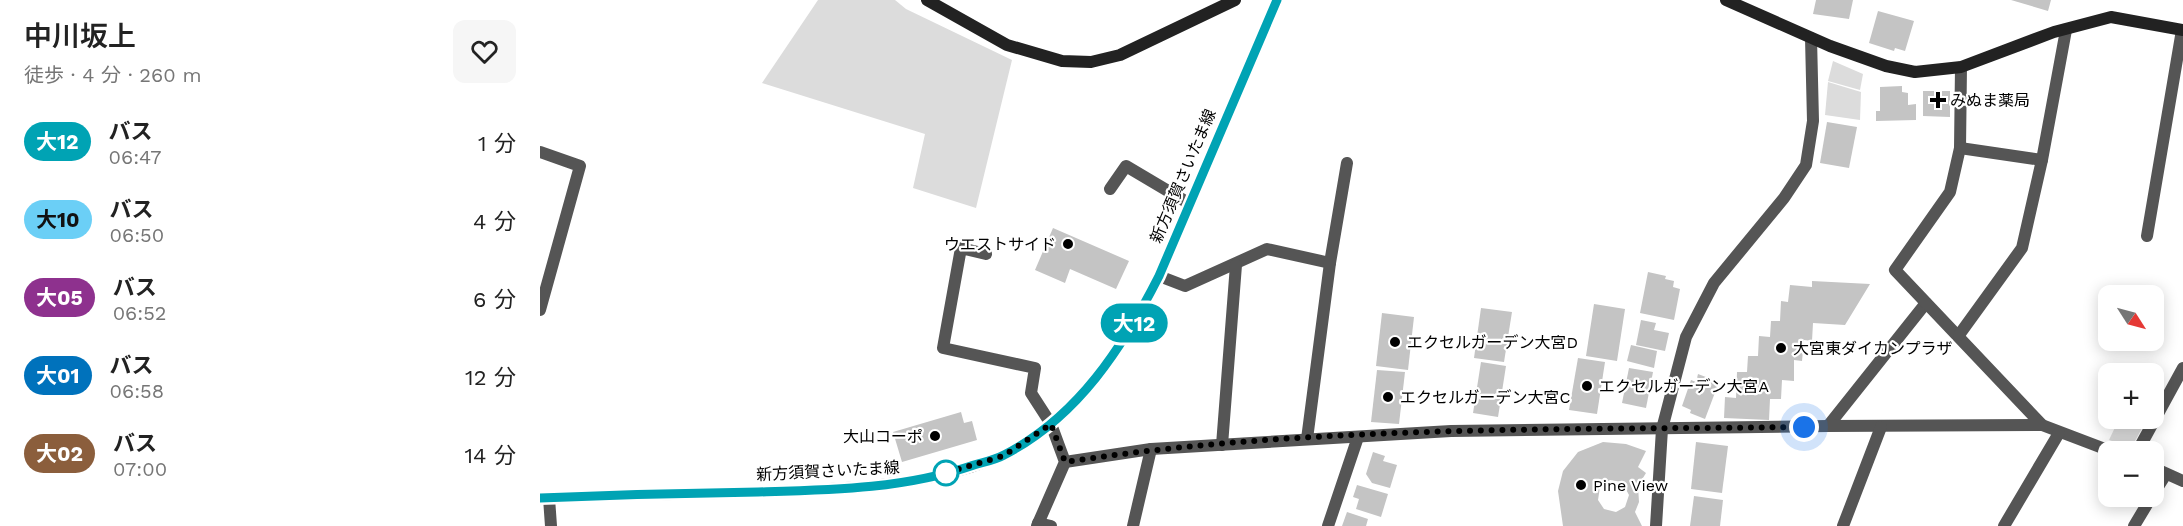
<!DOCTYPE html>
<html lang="ja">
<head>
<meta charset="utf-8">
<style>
  :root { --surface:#fff; --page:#f6f6f6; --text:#222; --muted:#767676 }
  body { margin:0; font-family:"Work Sans","Noto Sans JP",sans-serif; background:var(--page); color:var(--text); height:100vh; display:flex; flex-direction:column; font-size:22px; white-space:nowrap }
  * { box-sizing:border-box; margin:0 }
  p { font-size:20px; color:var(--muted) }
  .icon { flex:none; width:33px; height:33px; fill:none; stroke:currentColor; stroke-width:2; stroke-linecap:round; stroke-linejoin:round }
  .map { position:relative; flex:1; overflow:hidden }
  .panel { display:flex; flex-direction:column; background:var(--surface); width:540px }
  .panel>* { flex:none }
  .badge { padding:0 12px; border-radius:20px; font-size:21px; line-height:39px }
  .needle { width:39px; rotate:126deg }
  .tools { position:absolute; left:1558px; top:285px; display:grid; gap:12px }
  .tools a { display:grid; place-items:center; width:66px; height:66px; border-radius:12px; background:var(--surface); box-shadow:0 3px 15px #0003; font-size:30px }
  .you { position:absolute; width:30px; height:30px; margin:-15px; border:4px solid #fff; border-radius:50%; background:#1a73e8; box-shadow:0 0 0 9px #1a73e833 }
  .map>.badge { position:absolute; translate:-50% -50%; box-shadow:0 0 0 3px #fff }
  .round { display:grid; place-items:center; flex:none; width:63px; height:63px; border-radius:12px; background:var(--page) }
  .overview { display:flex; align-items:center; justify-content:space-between; height:102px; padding:0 24px }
  h1 { font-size:28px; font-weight:600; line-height:45px }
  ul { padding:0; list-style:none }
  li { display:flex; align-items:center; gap:18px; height:78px; padding:0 24px }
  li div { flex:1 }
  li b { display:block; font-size:22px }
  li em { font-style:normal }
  li .badge { min-width:66px; font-weight:700; text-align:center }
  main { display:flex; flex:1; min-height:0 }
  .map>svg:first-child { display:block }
</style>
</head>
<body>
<main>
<section class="panel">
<div class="overview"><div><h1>中川坂上</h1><p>徒歩 · 4 分 · 260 m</p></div><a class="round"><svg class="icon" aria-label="heart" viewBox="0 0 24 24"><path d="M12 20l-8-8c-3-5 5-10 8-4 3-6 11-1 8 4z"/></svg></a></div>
<ul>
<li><span class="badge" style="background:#00a3b4;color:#fff">大12</span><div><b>バス</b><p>06:47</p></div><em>1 分</em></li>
<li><span class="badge" style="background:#6bcff6;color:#111">大10</span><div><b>バス</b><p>06:50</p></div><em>4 分</em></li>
<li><span class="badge" style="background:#8e318e;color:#fff">大05</span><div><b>バス</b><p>06:52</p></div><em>6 分</em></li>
<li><span class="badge" style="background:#0072bc;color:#fff">大01</span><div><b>バス</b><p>06:58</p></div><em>12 分</em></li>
<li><span class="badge" style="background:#8b5e3c;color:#fff">大02</span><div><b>バス</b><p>07:00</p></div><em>14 分</em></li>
</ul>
</section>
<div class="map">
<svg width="1643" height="526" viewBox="0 0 1643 526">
  <rect width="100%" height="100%" fill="#fff"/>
  <g fill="#dcdcdc">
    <polygon points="278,0 355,0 366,9 472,60 436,208 373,188 385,134 222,83"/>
    <polygon points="1293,61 1323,74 1320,90 1288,81"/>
    <polygon points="1288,82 1321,92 1320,120 1285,115"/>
    <polygon points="1579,419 1579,418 1607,419 1595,441 1583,445 1569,440"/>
  </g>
  <g fill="#c4c4c4" fill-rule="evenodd">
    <polygon points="1276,0 1313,0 1309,19 1273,14"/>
    <polygon points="1471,0 1511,0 1508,11"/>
    <polygon points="1338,11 1374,21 1365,51 1355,48 1354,51 1329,43"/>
    <polygon points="1362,86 1362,92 1368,93 1368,105 1376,104 1376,120 1336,121 1336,111 1340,111 1340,87"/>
    <polygon points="1383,91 1410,91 1410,117 1383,116"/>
    <polygon points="1287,122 1317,127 1309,168 1280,163"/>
    <polygon points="513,228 589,261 576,289 530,269 525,283 495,270"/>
    <polygon points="1108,272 1126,276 1125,279 1134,281 1133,287 1140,289 1134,320 1100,313"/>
    <polygon points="1272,281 1330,284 1305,325 1273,323 1272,341 1264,340 1262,361 1254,360 1254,381 1242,380 1241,399 1230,399 1229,420 1184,418 1185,397 1196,398 1197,372 1207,372 1208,356 1218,356 1219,336 1230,337 1231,321 1240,321 1241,301 1248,302 1250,285 1272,287"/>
    <polygon points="1054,304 1085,309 1077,361 1046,356"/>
    <polygon points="941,308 972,312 964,362 934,358"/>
    <polygon points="842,313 874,317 868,370 836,366"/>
    <polygon points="1101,320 1116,323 1114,330 1129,333 1125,351 1096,345"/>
    <polygon points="1091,345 1117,351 1114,368 1087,361"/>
    <polygon points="1038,358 1065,362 1057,414 1029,410"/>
    <polygon points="941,362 966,366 958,417 933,413"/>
    <polygon points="1089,368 1113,372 1106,408 1082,403"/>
    <polygon points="837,370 865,372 859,424 831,422"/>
    <polygon points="1158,374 1179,382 1165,419 1150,413 1151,410 1142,406 1151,380 1156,382"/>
    <polygon points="421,412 424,423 432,421 437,440 362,462 353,432"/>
    <path d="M1063,442L1086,444L1106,451L1098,467L1106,473L1098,486L1099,502L1095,512L1102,526H1023L1018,491L1023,471L1038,452ZM1070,480L1082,482L1089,495L1085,507L1076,512L1064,509L1058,500L1060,487Z"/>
    <polygon points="1156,442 1188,446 1182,493 1151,489"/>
    <polygon points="833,452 845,456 843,461 857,465 850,488 832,483 826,474"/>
    <polygon points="817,485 848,494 841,517 816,509 819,499 813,497"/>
    <polygon points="1154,496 1183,500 1180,526 1150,526"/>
    <polygon points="807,512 828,519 826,526 802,526"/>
  </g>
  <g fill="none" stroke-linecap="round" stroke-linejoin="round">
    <g stroke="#555" stroke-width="12">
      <polyline points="570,189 586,166 650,204"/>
      <polyline points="1607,236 1642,30"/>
      <polyline points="446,254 421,248 403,348 495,368 491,393 511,424"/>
      <polyline points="619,276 645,286 727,249 790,263"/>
      <polyline points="1288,426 1386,303"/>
      <polyline points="767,439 790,263 807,163"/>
      <polyline points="682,445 696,265"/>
      <polyline points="498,523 511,526"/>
      <polyline points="593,526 611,449"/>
    </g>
    <g stroke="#555" stroke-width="12">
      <polyline points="1421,67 1420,148 1410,192 1355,270 1502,425"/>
      <polyline points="1420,148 1502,160"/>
      <polyline points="0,152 40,166 0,310"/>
      <polyline points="1419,335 1482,248 1502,160 1526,30"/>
      <polyline points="1597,452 1643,368"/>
      <polyline points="525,462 611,449 911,431 1288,426 1502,425 1573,452"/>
      <polyline points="1614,468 1643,481"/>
      <polyline points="1614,493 1626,474"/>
      <polyline points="9,498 11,526"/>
      <polyline points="497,526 525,462 511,424"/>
      <polyline points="788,526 818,437"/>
      <polyline points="1116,526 1122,429 1146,337 1174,283 1244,198 1266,165 1273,121 1271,38"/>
      <polyline points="1303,526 1341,427"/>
      <polyline points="1464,526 1519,433"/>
      <polyline points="1594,526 1612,496"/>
    </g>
    <g stroke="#222" stroke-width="12">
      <polyline points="387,0 467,45 522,61 551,62 580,55 695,0"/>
      <polyline points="1186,0 1290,46 1346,66 1375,72 1421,67 1514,32 1571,17 1643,30"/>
      <path d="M0,498C73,495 146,494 218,492C290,489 361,489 430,467C441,463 454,460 464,455C538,418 583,347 619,276L737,0"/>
    </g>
  </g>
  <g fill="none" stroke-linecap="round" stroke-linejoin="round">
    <defs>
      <path id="line" d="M0,498C73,495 146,493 218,492C292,490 364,489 434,465C444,462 455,460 464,455C538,417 583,347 619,276L737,0"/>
    </defs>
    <use href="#line" stroke="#fff" stroke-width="14"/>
    <use href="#line" stroke="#00a3b4" stroke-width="9"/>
    <path stroke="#000" stroke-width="6" stroke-dasharray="0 10.8" d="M406,473L402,474L463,456L511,424L525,462C768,425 1018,430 1264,427"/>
  </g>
  <g fill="#000" stroke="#fff" stroke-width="2">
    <path d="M1395 91h6v6h6v6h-6v6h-6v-6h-6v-6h6z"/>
    <circle cx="528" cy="244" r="6"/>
    <circle cx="855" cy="342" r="6"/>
    <circle cx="1241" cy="348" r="6"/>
    <circle cx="1047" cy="386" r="6"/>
    <circle cx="848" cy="397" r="6"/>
    <circle cx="395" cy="436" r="6"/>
    <circle cx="1041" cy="485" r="6"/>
  </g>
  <circle fill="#fff" stroke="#00a3b4" stroke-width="3" cx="406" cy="473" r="12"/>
  <g text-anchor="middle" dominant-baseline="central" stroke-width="4.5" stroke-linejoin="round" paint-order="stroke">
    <g font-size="16" fill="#000" stroke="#fff" text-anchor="start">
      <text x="1410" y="100">みぬま薬局</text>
      <text x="516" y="244" text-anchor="end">ウエストサイド</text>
      <text x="867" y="342">エクセルガーデン大宮D</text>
      <text x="1253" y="348">大宮東ダイカンプラザ</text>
      <text x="1059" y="386">エクセルガーデン大宮A</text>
      <text x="860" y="397">エクセルガーデン大宮C</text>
      <text x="383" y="436" text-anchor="end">大山コーポ</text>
      <text x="1053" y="485">Pine View</text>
    </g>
    <g font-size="16" fill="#000" stroke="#fff">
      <text transform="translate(643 176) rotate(-67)">新方須賀さいたま線</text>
      <text transform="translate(288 471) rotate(-3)">新方須賀さいたま線</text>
    </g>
  </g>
</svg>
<div class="tools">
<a><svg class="needle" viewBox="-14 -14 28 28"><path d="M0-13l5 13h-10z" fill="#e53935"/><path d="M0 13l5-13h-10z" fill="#767676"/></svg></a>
<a>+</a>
<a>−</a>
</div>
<div class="you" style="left:1264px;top:427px"></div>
<b class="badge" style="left:594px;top:323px;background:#00a3b4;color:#fff">大12</b>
</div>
</main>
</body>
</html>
